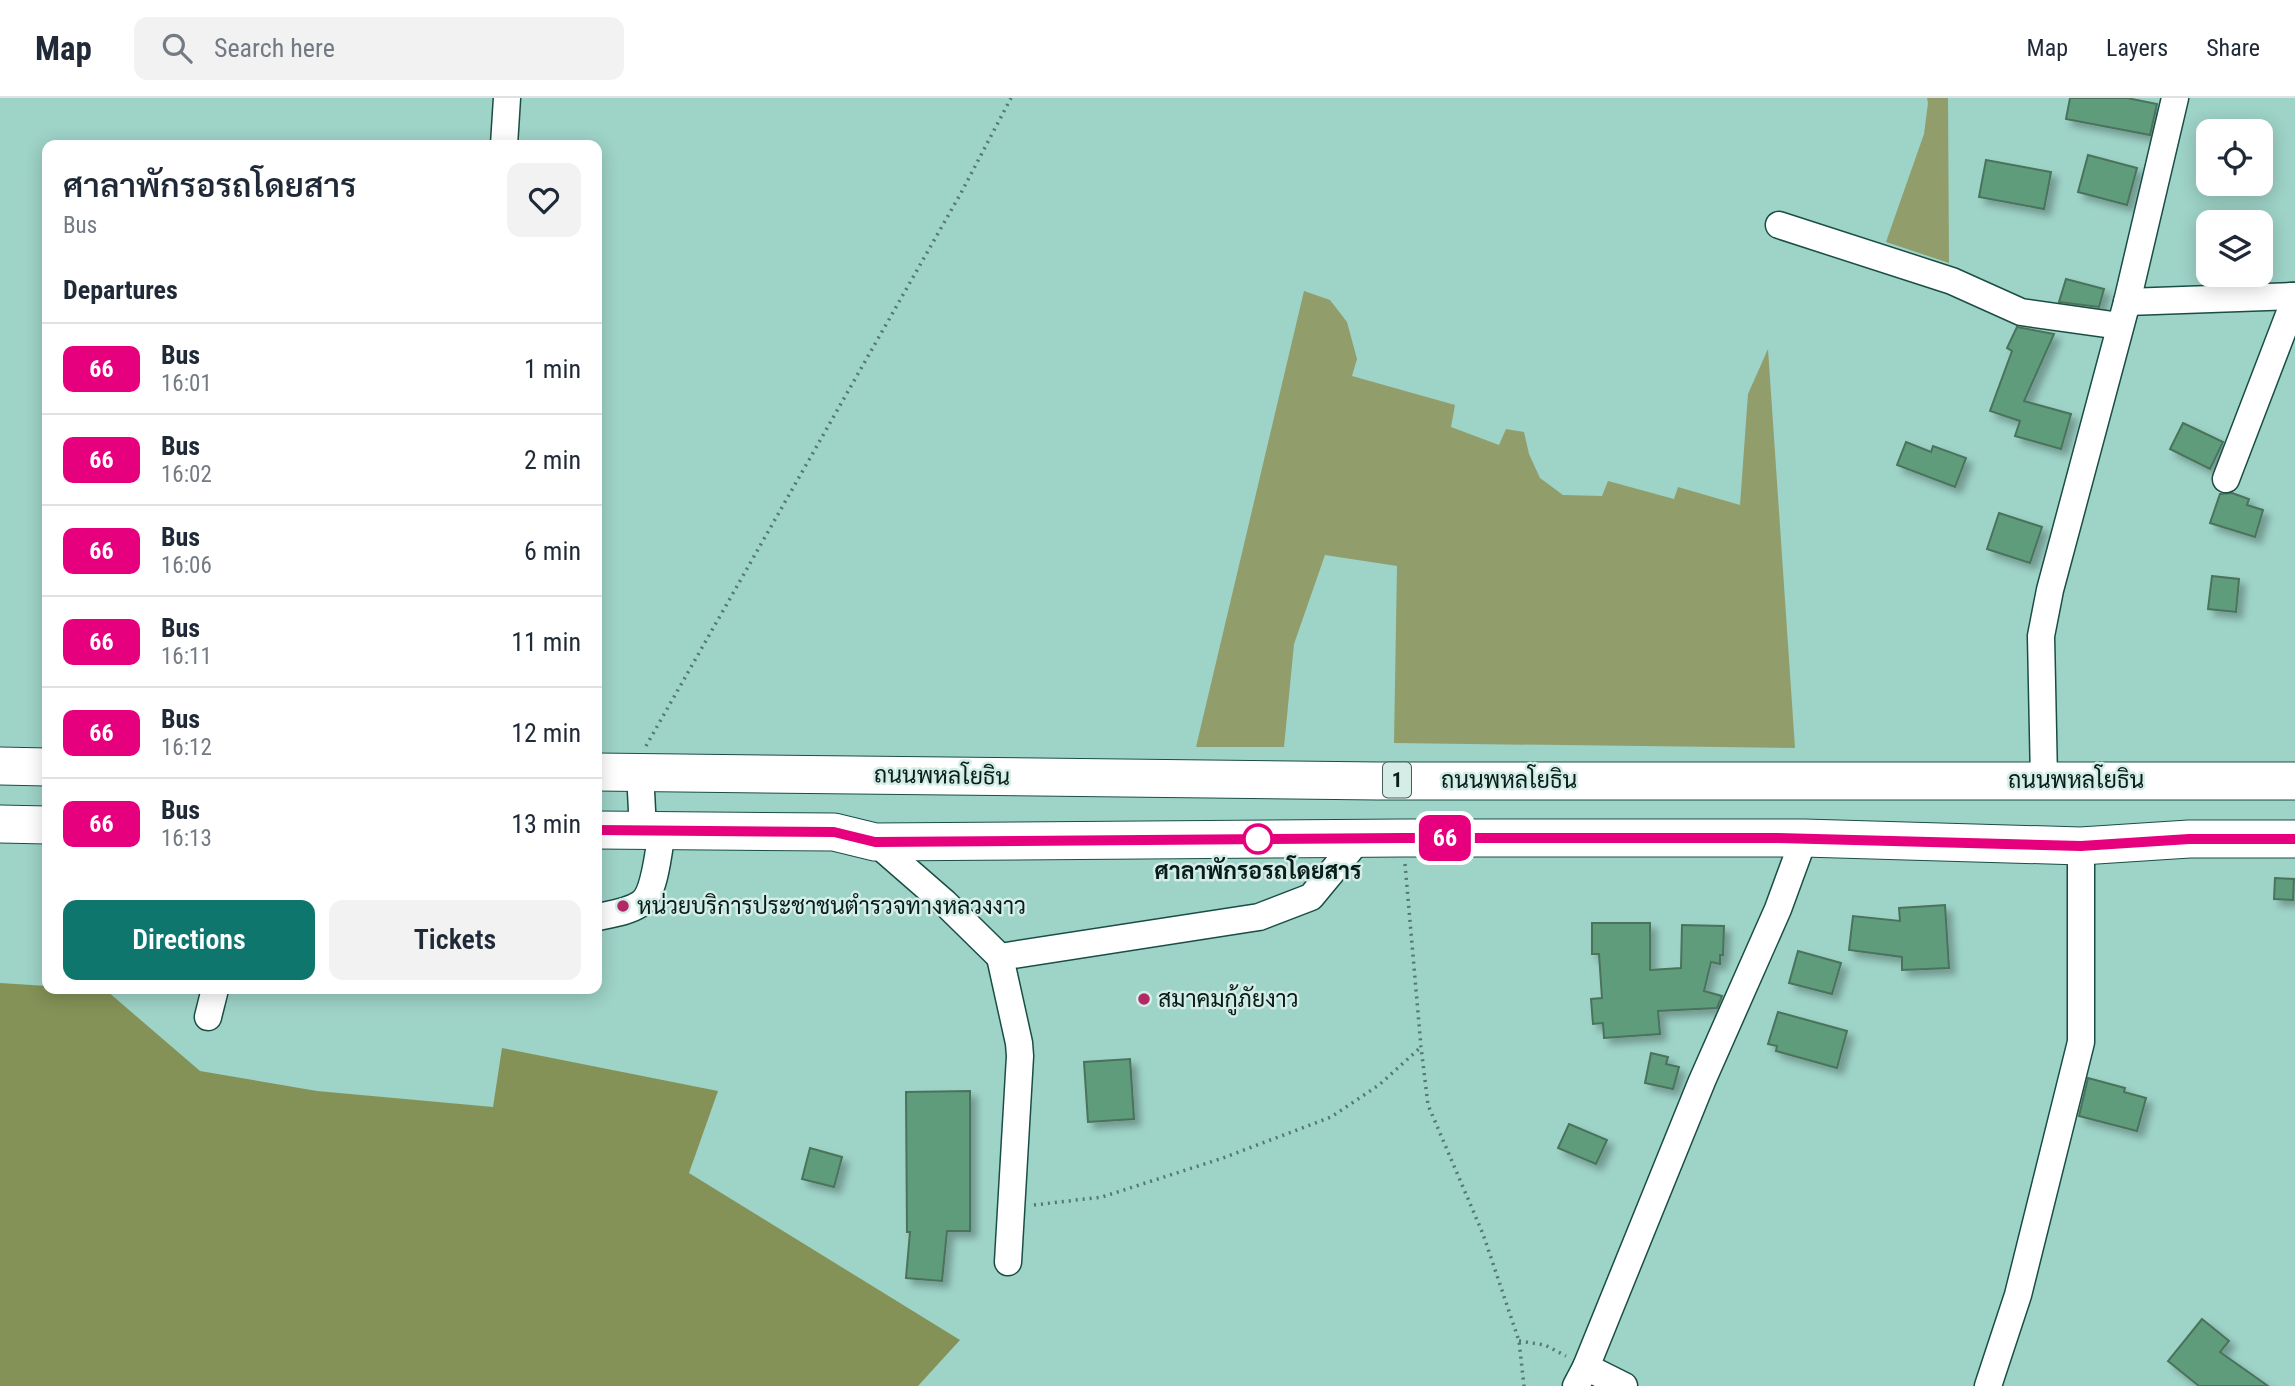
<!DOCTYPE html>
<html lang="en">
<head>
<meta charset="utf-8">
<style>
  :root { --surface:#fff; --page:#f2f2f3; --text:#1f2937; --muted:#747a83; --line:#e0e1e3; --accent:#0f766e }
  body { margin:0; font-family:"Roboto Condensed",Sarabun,sans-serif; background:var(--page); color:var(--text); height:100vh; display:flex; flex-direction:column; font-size:26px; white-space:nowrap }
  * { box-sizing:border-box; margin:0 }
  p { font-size:23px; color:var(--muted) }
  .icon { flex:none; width:38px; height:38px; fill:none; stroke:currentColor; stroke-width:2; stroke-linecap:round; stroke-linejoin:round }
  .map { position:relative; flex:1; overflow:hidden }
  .panel { position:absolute; left:42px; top:42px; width:560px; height:854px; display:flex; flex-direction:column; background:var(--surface); border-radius:14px; box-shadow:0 4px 18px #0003 }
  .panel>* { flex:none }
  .badge { padding:0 14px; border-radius:10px; font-size:24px; line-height:46px }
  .tools { position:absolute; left:2196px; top:21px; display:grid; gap:14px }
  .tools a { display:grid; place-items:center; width:77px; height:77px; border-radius:14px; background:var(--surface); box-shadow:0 4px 18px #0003; font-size:35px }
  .map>.badge { position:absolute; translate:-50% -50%; box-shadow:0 0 0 4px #fff }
  h2 { padding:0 21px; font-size:26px; line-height:63px }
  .round { display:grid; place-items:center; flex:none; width:74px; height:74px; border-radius:14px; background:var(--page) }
  .overview { display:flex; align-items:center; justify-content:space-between; height:119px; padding:0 21px }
  h1 { font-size:33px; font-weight:600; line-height:52px }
  .action { display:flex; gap:14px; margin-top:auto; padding:14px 21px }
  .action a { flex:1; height:80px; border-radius:14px; background:var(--accent); color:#fff; font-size:28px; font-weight:600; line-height:80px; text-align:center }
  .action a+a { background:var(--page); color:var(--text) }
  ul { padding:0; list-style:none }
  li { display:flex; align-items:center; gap:21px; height:91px; padding:0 21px; border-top:2px solid var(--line) }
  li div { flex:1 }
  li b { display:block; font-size:26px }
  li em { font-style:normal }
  li .badge { min-width:77px; font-weight:700; text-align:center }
  header { display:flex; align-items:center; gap:42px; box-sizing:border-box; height:98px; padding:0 35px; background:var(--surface); border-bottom:2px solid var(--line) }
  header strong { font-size:33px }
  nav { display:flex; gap:38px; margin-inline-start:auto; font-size:24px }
  .search { width:490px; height:63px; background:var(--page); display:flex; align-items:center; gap:18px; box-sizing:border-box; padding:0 24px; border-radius:14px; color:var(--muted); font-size:26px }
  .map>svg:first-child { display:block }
</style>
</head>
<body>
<header>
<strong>Map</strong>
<div class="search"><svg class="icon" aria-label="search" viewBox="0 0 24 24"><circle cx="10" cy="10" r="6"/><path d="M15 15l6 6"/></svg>Search here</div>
<nav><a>Map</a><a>Layers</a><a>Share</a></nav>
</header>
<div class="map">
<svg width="2295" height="1288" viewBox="0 0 2295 1288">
  <defs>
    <filter id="shadow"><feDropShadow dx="6" dy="6" stdDeviation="3.5" flood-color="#0004"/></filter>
  </defs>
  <rect width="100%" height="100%" fill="#9ed3c7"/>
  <g fill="#919d6b">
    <polygon points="1927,0 1948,0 1949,165 1886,144 1924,36 1928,5"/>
    <polygon points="1304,193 1330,202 1347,224 1357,261 1352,278 1455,307 1451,329 1499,347 1506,331 1524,334 1529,356 1540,380 1563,397 1602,398 1608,383 1674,401 1678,389 1740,407 1748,296 1768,251 1795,650 1394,645 1397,468 1325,457 1294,546 1284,649 1196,649"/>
  </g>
  <polygon fill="#849257" points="0,885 47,888 47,891 107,893 200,973 317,993 493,1009 502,950 718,993 689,1075 960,1242 918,1288 0,1288"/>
  <g fill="#5e9c7b" stroke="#4b735c" stroke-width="2" filter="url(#shadow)">
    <polygon points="2070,0 2127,0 2157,6 2150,37 2066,21"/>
    <polygon points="2088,57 2137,70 2127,107 2078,94"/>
    <polygon points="1986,62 2051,74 2044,111 1979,99"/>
    <polygon points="2066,181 2104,191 2099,209 2059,204"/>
    <polygon points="2017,229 2054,236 2024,303 2071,316 2061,351 2015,338 2020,323 1990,313 2012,253 2007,250"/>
    <polygon points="2183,325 2223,344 2210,371 2170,351"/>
    <polygon points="1906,344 1931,354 1933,348 1966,360 1955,389 1897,367"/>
    <polygon points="2232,395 2249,401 2247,407 2263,412 2255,439 2210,425 2220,396"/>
    <polygon points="1999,415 2042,429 2030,465 1987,451"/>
    <polygon points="2212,478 2239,481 2236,514 2208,511"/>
    <polygon points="2275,780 2294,781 2293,802 2274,801"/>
    <polygon points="1945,807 1949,870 1902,872 1902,859 1849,852 1853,818 1900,823 1899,810"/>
    <polygon points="1592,825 1650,825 1650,872 1681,870 1682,827 1724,828 1723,857 1720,857 1720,866 1711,864 1704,893 1722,898 1717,910 1658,913 1660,936 1604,940 1603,925 1593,926 1591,901 1602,900 1599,856 1592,856"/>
    <polygon points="1798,853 1841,865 1832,896 1789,885"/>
    <polygon points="1778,914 1847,933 1837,970 1776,953 1777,948 1768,946"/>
    <polygon points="1651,955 1668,959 1666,966 1679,969 1673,991 1645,985"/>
    <polygon points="1130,961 1134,1021 1088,1024 1084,964"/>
    <polygon points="2088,980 2125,990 2124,994 2146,1000 2137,1033 2079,1018"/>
    <polygon points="970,993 970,1133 947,1133 942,1183 906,1180 910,1134 907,1134 906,994"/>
    <polygon points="1569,1026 1607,1042 1596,1066 1558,1050"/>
    <polygon points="810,1050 842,1059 834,1089 802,1081"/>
    <polygon points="2202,1221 2229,1243 2220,1254 2268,1288 2199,1288 2168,1263"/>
  </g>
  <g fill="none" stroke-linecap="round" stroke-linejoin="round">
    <defs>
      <g id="minor">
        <polyline points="504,47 507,0"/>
        <polyline points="1779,127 1952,183 2021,214 2120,228"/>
        <polyline points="2127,204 2295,198"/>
        <polyline points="2226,381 2290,214 2292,198"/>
        <polyline points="640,674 643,732"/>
        <polyline points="2044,682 2041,538 2050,492 2127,204 2175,0"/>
        <polyline points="875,744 945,805 1000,859 1259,819 1311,799 1359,741"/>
        <path d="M597,819C611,816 628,814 640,806C655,797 659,750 662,732"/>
        <polyline points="1000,859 1019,945 1020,958 1008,1164"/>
        <polyline points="208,919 215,891"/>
        <polyline points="1586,1269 1624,1288"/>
        <polyline points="1576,1288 1586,1269 1702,983 1778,811 1804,740"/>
        <polyline points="1988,1288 2018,1197 2081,944 2081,748"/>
      </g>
      <g id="highway">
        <polyline points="0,668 47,669"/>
        <polyline points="597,674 1378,683 2295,683"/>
        <polyline points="0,726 47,727"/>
        <polyline points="597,732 834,734 875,744 1403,740 1804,740 2081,748 2189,741 2295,741"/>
      </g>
    </defs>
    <use href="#minor" stroke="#1a4e45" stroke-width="29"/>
    <use href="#highway" stroke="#1a4e45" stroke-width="39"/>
    <g stroke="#537870" stroke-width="3.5" stroke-dasharray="2 5" stroke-linecap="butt">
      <polyline points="646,648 961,95 1011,0"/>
      <polyline points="1405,766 1421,949 1428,1007 1483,1136 1519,1243 1524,1288"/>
      <polyline points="1034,1107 1102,1099 1223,1060 1331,1019 1379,987 1421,949"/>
      <polyline points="1519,1243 1545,1247 1566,1258"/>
    </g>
    <use href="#minor" stroke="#fff" stroke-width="26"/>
    <use href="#highway" stroke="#fff" stroke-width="37"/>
  </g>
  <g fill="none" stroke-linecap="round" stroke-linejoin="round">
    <defs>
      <polyline id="line" points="597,732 834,734 875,744 1403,740 1777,740 2081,748 2189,741 2295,741"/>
    </defs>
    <use href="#line" stroke="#fff" stroke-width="16"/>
    <use href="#line" stroke="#e6007e" stroke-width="10"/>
  </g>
  <circle fill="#fff" stroke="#e6007e" stroke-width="3.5" cx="1258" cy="741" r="14"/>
  <g fill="#b32966" stroke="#d4eee7" stroke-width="2.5">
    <circle cx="623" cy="808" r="7"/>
    <circle cx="1144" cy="901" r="7"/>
  </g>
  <g text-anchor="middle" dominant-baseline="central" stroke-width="5" stroke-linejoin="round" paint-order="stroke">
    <rect fill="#d4eee7" stroke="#455c57" stroke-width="2" x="1383" y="664.5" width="28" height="35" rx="5"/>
    <g font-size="21" font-weight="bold" fill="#081d19">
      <text x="1397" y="682">1</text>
    </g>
    <g font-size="23" fill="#081d19" stroke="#d4eee7">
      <text transform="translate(942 678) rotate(1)">ถนนพหลโยธิน</text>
      <text x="1509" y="682">ถนนพหลโยธิน</text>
      <text x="2076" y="682">ถนนพหลโยธิน</text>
    </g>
    <g font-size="23" font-weight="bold" fill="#081d19" stroke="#d4eee7">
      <text x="1258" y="773">ศาลาพักรอรถโดยสาร</text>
    </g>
    <g font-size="23" fill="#081d19" stroke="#d4eee7" text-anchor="start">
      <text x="637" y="808">หน่วยบริการประชาชนตำรวจทางหลวงงาว</text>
      <text x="1158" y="901">สมาคมกู้ภัยงาว</text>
    </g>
  </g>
</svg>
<div class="tools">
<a><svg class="icon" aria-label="locate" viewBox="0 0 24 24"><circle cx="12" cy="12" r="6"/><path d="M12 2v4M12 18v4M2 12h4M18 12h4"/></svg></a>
<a><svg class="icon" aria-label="layers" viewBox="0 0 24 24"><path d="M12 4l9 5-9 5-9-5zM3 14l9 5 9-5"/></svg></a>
</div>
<b class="badge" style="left:1445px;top:740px;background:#e6007e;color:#fff">66</b>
<section class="panel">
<div class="overview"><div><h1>ศาลาพักรอรถโดยสาร</h1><p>Bus</p></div><a class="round"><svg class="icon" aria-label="heart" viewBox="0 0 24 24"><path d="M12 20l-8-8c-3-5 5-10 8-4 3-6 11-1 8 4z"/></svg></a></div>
<h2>Departures</h2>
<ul>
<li><span class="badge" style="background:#e6007e;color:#fff">66</span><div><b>Bus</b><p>16:01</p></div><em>1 min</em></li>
<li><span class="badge" style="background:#e6007e;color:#fff">66</span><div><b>Bus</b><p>16:02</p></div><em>2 min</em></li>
<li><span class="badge" style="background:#e6007e;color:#fff">66</span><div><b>Bus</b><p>16:06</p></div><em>6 min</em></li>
<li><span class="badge" style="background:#e6007e;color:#fff">66</span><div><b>Bus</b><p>16:11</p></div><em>11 min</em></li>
<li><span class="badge" style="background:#e6007e;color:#fff">66</span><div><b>Bus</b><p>16:12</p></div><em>12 min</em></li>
<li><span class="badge" style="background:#e6007e;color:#fff">66</span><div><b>Bus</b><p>16:13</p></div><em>13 min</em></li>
</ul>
<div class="action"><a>Directions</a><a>Tickets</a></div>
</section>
</div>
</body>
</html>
